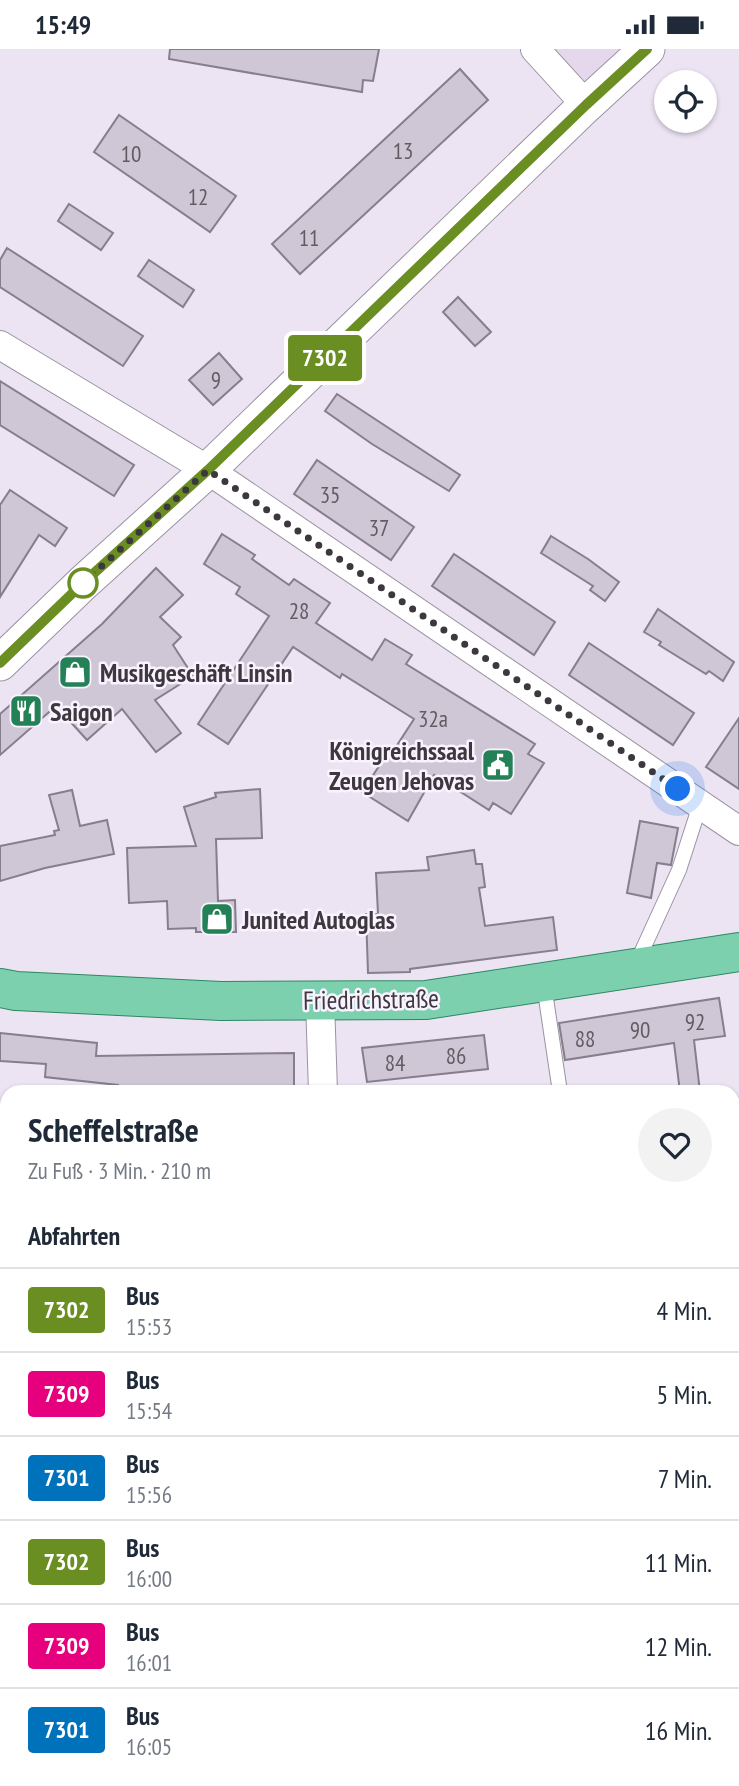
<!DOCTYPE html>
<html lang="de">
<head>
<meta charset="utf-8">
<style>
  :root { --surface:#fff; --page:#f2f2f3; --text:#1f2937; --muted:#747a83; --line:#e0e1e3 }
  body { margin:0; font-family:"PT Sans Narrow",sans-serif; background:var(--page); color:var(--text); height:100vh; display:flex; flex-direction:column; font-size:26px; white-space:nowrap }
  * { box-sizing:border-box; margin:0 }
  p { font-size:23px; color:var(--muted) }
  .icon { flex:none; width:38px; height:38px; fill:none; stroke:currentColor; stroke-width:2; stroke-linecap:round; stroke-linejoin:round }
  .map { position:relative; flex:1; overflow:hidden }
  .drawer { position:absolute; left:0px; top:1036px; width:740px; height:702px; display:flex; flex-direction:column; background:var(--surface); border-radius:21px 21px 0 0; box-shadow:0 2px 5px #0004 }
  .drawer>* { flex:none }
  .badge { padding:0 14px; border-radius:5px; font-size:24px; line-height:46px }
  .fabs { position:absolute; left:654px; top:21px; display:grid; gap:14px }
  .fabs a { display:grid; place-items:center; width:63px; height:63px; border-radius:50%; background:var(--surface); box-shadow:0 2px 5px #0004; font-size:35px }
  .you { position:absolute; width:35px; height:35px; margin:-18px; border:5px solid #fff; border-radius:50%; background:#1a73e8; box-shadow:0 0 0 10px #1a73e833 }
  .map>.badge { position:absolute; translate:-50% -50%; box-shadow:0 0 0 4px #fff }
  h2 { padding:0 28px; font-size:26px; line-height:63px }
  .round { display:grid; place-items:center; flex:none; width:74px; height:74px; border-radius:37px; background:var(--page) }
  .headline { display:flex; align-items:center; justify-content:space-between; height:119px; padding:0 28px }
  h1 { font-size:33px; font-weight:800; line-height:52px }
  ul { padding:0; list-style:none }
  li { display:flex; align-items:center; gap:21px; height:84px; padding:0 28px; border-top:2px solid var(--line) }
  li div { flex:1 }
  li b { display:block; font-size:26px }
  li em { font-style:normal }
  li .badge { min-width:77px; font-weight:700; text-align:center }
  .status { display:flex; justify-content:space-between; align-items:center; height:49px; padding:0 35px; background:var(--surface); direction:ltr }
  .status svg { height:19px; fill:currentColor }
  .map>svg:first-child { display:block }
</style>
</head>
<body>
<div class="status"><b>15:49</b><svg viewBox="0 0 49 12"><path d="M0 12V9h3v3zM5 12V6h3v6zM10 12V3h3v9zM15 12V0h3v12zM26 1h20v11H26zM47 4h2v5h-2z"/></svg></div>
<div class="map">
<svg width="739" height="1737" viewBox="0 0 739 1737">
  <rect width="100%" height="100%" fill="#ede4f3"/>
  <g fill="#e5d8ed">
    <polygon points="550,0 620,0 584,35"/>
    <polygon points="739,1198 739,1737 0,1737 0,1251 7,1250 7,1731 733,1731 733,1199"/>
  </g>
  <g fill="#d0c7d6" stroke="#867e8c" stroke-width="2">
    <polygon points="170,0 379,0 373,32 363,31 362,43 169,10"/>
    <polygon points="460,20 488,51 300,225 272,195"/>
    <polygon points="119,66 236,147 210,183 94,103"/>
    <polygon points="69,155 113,184 101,201 58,172"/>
    <polygon points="7,199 143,287 123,317 0,238 0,211"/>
    <polygon points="149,211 194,241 183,258 138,227"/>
    <polygon points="458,248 491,283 475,297 443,263"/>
    <polygon points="219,304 242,330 213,356 189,331"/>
    <polygon points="0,332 134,416 114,447 0,376"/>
    <polygon points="337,345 460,426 449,442 372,395 325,362"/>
    <polygon points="317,411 414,478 391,511 294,445"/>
    <polygon points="10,441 67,479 55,497 39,486 0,548 0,456"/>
    <polygon points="222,485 255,506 252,510 289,536 294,530 330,554 316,574 372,611 385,590 412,606 406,615 535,695 528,705 544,714 511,765 493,754 489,761 434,726 408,772 362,743 385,708 388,710 414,670 342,625 340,629 293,598 228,695 198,675 269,567 236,545 240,538 204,515"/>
    <polygon points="551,487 588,510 619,533 605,552 590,541 593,537 541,504"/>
    <polygon points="454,505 555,573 534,606 432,537"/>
    <polygon points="156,519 183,546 160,568 181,588 173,596 193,627 155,651 181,684 156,703 122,660 87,691 56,657 0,706 0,665 102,575"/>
    <polygon points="658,560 734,613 723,632 709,622 706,625 659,596 661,593 644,583"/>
    <polygon points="589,594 694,664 673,696 569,626"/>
    <polygon points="739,669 739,740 706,718"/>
    <polygon points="260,740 262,789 216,790 218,852 235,851 236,883 196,883 196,879 168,880 167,852 129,854 127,799 196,797 184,758 216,748 215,744"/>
    <polygon points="72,741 80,777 107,771 114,805 45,819 0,832 0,797 55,786 54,782 59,781 49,746"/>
    <polygon points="640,772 678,779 671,816 657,814 651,849 627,844"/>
    <polygon points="474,801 476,815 482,815 485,838 479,839 485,877 553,868 557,901 410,920 410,923 368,924 366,865 378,865 376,824 429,821 427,808"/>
    <polygon points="719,949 725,987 694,991 700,1043 680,1043 674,994 565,1011 559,974"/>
    <polygon points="0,984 97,994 96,1007 294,1004 294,1043 119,1043 118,1036 45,1028 46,1015 0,1012"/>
    <polygon points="484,986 488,1020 367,1033 362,999"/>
  </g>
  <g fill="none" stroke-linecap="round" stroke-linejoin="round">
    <defs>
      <g id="service">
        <polyline points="637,913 679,821 700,756"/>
        <polyline points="544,936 560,1043"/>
      </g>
      <g id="minor">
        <polyline points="535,0 586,56"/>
        <polyline points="0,296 208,421 739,782"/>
        <polyline points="320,952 323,1043"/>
        <polyline points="0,1102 7,1101"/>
      </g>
      <polyline id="tertiary" points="0,614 83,534 208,421 586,56 647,0"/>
      <polyline id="primary" points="0,939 16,942 221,952 426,951 739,903"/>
    </defs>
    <use href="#service" stroke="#9b93a1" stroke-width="16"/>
    <use href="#minor" stroke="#9b93a1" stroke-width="30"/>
    <use href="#tertiary" stroke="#9b93a1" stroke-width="37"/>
    <use href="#primary" stroke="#2e8763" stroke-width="40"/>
    <use href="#service" stroke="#fff" stroke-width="14"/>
    <use href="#minor" stroke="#fff" stroke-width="28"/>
    <use href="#tertiary" stroke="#fff" stroke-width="35"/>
    <use href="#primary" stroke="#7dd0ad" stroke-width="38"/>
    <defs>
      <g id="rail">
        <polyline points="733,1210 739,1209"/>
        <polyline points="733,1224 739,1223"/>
        <polyline points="733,1238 739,1237"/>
        <polyline points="0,1286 7,1286"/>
        <polyline points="0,1301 7,1300"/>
        <polyline points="0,1411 7,1410"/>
        <polyline points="0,1425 7,1424"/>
        <polyline points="733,1441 739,1439"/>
        <polyline points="733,1565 739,1563"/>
        <polyline points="733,1592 739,1591"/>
        <polyline points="0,1719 7,1717"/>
      </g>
    </defs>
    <use href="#rail" stroke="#9c96a0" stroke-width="8"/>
    <use href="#rail" stroke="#f9f2ff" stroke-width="5" stroke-dasharray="16" stroke-linecap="butt"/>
  </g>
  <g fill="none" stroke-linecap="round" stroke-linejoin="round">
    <defs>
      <polyline id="line" points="0,614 83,534 208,421 586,56 647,0"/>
    </defs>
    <use href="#line" stroke="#fff" stroke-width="16"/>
    <use href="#line" stroke="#6b8e23" stroke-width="10"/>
    <polyline stroke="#3c383e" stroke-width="7" stroke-dasharray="0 12.6" points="83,534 208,421 678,740"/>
  </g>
  <defs>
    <symbol id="shop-square" viewBox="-11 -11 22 22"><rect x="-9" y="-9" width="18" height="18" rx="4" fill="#248157" stroke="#f9f2ff"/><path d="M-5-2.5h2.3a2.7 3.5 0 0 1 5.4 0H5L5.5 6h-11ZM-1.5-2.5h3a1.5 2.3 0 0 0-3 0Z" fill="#fff"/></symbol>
    <symbol id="restaurant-square" viewBox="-11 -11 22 22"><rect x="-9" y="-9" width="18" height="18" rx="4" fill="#248157" stroke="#f9f2ff"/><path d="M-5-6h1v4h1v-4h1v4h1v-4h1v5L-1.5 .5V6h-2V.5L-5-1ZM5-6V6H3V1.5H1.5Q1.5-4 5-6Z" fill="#fff"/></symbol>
    <symbol id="civic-square" viewBox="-11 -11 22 22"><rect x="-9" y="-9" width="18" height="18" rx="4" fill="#248157" stroke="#f9f2ff"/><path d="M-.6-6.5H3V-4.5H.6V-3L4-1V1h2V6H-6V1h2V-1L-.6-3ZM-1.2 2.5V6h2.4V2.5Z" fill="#fff"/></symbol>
  </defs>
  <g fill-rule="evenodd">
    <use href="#shop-square" x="56" y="604" width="38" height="38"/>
    <use href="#restaurant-square" x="7" y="643" width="38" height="38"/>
    <use href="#civic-square" x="479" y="697" width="38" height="38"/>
    <use href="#shop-square" x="198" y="851" width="38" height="38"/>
  </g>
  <circle fill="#fff" stroke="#6b8e23" stroke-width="3.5" cx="83" cy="534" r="14"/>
  <g text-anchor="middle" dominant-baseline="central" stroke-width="5" stroke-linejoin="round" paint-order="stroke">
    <g font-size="23" fill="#615c64">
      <text x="403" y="101">13</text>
      <text x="131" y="104">10</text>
      <text x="198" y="147">12</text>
      <text x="309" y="188">11</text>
      <text x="216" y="330">9</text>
      <text x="330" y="445">35</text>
      <text x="379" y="478">37</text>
      <text x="299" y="561">28</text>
      <text x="433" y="669">32a</text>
      <text x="695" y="972">92</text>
      <text x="640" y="980">90</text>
      <text x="585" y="989">88</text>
      <text x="456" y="1006">86</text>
      <text x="395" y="1013">84</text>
    </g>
    <g font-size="26" font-weight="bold" fill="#3c383e" stroke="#f9f2ff" text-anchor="start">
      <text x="100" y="623">Musikgeschäft Linsin</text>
      <text x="50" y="662">Saigon</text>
      <text x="474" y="701" text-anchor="end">Königreichssaal<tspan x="474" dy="30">Zeugen Jehovas</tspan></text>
      <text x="242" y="870">Junited Autoglas</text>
    </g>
    <g font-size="26" fill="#3c383e" stroke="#f9f2ff">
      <text transform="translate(371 950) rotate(-1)">Friedrichstraße</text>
    </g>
  </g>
</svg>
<div class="fabs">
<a><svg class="icon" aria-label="locate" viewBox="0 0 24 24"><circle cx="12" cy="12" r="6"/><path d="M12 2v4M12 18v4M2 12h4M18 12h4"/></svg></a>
</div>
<div class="you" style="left:678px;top:740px"></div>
<b class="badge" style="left:325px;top:309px;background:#6b8e23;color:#fff">7302</b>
<section class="drawer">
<div class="headline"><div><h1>Scheffelstraße</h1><p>Zu Fuß · 3 Min. · 210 m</p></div><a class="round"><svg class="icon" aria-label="heart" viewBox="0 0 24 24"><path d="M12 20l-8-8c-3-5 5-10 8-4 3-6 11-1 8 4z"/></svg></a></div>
<h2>Abfahrten</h2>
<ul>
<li><span class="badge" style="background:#6b8e23;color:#fff">7302</span><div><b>Bus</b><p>15:53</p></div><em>4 Min.</em></li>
<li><span class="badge" style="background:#e6007e;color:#fff">7309</span><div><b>Bus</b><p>15:54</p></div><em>5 Min.</em></li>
<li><span class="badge" style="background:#0072bc;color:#fff">7301</span><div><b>Bus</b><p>15:56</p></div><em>7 Min.</em></li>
<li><span class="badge" style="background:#6b8e23;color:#fff">7302</span><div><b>Bus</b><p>16:00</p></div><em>11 Min.</em></li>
<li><span class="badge" style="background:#e6007e;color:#fff">7309</span><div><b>Bus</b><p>16:01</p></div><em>12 Min.</em></li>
<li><span class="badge" style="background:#0072bc;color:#fff">7301</span><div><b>Bus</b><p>16:05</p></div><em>16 Min.</em></li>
</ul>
</section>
</div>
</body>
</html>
